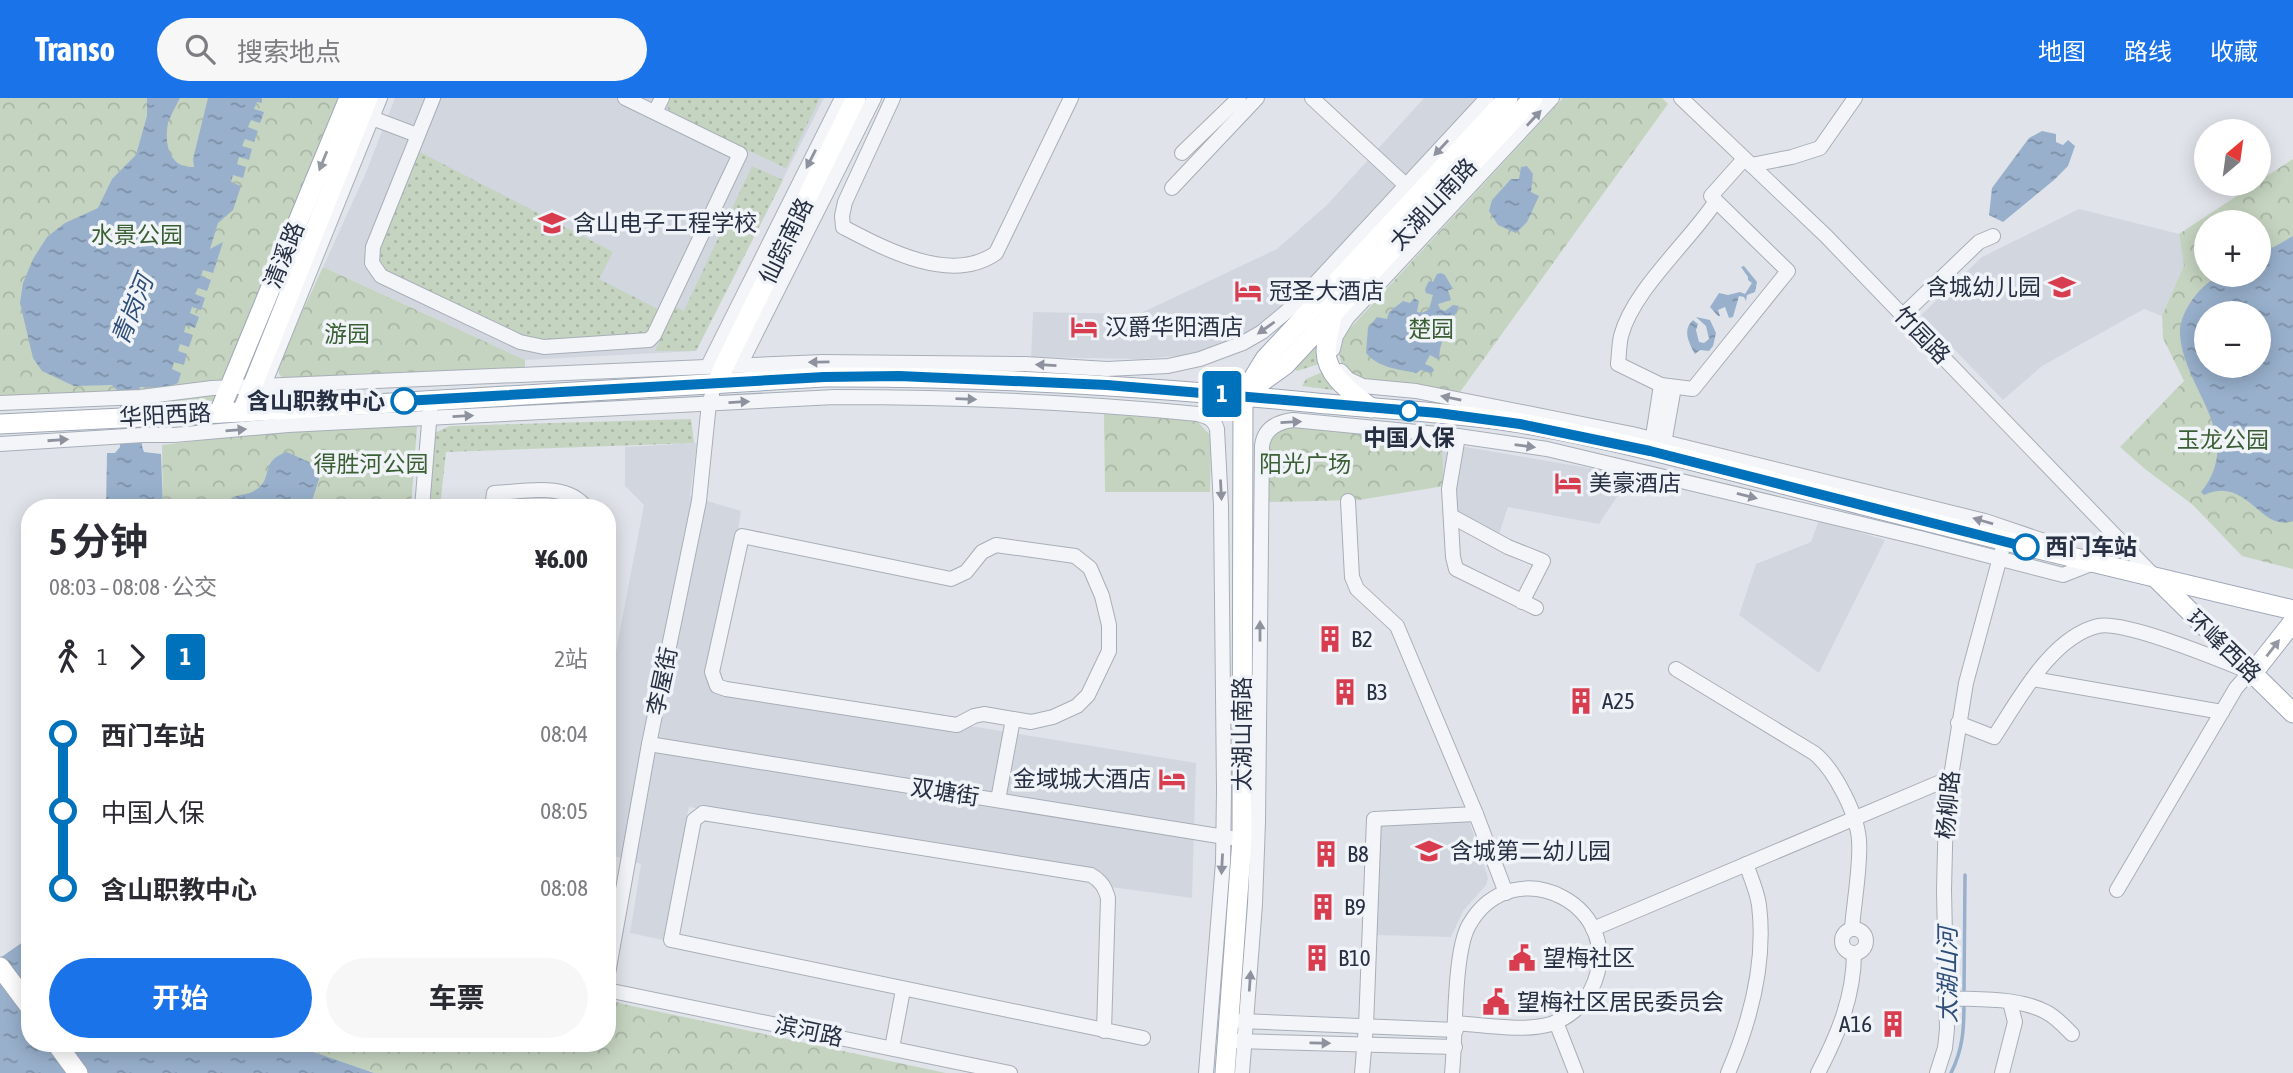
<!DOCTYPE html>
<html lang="zh">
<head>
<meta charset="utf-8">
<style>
  :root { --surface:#fff; --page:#f7f7f7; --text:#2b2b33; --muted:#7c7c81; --accent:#1a73e8 }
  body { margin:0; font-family:"Asap Condensed","Noto Sans SC",sans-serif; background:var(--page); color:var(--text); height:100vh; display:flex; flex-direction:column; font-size:26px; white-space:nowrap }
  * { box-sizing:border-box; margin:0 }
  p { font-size:23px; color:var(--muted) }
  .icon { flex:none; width:38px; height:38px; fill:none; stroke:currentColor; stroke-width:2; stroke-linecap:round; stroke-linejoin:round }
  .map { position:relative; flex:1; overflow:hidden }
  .drawer { position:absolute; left:21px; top:401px; width:595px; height:553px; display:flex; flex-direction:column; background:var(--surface); border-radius:28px; box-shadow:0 4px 18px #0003 }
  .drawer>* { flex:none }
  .badge { padding:0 14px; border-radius:5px; font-size:24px; line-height:46px }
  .needle { width:46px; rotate:29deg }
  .controls { position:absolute; left:2194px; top:21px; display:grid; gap:14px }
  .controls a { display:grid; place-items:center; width:77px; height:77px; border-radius:50%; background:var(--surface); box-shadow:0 4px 18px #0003; font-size:35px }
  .map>.badge { position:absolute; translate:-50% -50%; box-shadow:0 0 0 4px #fff }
  .legs { display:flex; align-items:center; gap:10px; height:77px; padding:0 28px; font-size:23px }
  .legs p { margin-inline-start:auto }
  .summary { display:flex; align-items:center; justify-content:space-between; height:119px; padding:0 28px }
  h1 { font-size:38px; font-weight:700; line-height:52px }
  .primary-button { display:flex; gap:14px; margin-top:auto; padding:14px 28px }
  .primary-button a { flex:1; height:80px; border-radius:42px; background:var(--accent); color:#fff; font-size:28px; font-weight:700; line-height:80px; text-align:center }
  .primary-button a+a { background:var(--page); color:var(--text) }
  ul { padding:0 28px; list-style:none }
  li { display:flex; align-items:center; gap:24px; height:77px; font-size:26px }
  li i { display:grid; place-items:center; width:10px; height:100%; margin:0 9px; background:currentColor }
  li i::after { content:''; width:18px; height:18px; margin:-9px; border:5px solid; border-radius:50%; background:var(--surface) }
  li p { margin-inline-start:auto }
  li:first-child i { background:linear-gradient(#0000 50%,currentColor 0) }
  li:last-child i { background:linear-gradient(currentColor 50%,#0000 0) }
  header { display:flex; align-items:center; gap:42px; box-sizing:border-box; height:98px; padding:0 35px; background:var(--accent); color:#fff }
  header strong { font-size:33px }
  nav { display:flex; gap:38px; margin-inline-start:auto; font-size:24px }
  .search { width:490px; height:63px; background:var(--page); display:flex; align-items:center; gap:18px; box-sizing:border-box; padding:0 24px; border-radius:38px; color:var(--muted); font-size:26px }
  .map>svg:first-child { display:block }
</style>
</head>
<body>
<header>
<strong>Transo</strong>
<div class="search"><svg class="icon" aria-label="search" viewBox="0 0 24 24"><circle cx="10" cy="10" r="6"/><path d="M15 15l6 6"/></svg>搜索地点</div>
<nav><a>地图</a><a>路线</a><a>收藏</a></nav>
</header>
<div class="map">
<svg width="2293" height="975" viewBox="0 0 2293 975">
  <defs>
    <pattern id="grass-dots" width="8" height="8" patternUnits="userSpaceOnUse" patternTransform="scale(1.75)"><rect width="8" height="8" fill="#c5d4c0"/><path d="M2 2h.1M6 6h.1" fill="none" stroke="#a9b6a6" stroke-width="1.8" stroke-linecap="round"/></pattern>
    <pattern id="forest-crowns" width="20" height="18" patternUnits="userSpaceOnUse" patternTransform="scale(1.75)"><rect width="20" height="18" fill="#c5d4c0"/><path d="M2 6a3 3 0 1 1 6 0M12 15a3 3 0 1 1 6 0" fill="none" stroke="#a9b6a6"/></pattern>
    <pattern id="water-ripples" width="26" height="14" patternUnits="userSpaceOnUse" patternTransform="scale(1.75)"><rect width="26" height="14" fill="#98b0cc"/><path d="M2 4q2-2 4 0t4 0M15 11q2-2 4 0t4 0" fill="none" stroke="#7c90a7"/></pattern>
  </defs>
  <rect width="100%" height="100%" fill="#e0e4ea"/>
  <g fill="#d2d6df">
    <polygon points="395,0 824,0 696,253 525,262 323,169 365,77"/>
    <polygon points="1424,0 1481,0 1313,182 1257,230 1197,256 1141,261 1031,259 1033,214 1139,216 1277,151 1328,106"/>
    <polygon points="2079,111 2179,136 2184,167 2162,218 2144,211 2042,268 2003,302 1921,217 1982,159"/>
    <polygon points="697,345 690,398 741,413 716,575 726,588 1196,665 1192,800 1111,789 1101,774 689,709 663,842 630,835 641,766 607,756 607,600 644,407 625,388 625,349"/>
    <polygon points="1442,345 1624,376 1622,391 1599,426 1508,409 1498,439 1446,413"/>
    <polygon points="1819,422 1885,442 1819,575 1739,517 1756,466 1811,444"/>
    <polygon points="1469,722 1488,780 1486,787 1463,813 1451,839 1375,837 1381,726"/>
  </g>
  <g fill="url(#grass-dots)">
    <polygon points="669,0 820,0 786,70 672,17 667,9"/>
    <polygon points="418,53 613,154 599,181 660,212 648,235 643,238 530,243 378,170 377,152"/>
    <polygon points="752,68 783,82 696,253 655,253 675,209 684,213"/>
    <polygon points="1318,244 1322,265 1297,273 1293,270"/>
    <polygon points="1325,273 1335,291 1333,292 1302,288 1306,281"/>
    <polygon points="691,321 694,345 446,354 440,409 426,410 434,335 450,328"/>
  </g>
  <g fill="url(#forest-crowns)" fill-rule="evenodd">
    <polygon points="0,0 342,0 224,288 213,303 47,309 0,313"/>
    <polygon points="1563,0 1662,0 1668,6 1460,294 1363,285 1343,271 1337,248 1342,239"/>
    <path d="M2293,61V471L2242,458L2193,407L2145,371L2120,349L2184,283L2163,240L2162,218L2184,167L2179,136L2255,86H2259V83ZM2207,124H2259V177H2207ZM2207,215H2259V268H2207Z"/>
    <polygon points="323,169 525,262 525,272 287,284 279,276 278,266"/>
    <polygon points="1104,316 1197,323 1211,338 1210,394 1105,394"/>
    <polygon points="409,318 417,329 411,409 163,409 162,347"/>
    <polygon points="1293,327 1442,345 1444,388 1359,402 1269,404 1265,343 1269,335"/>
    <polygon points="607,901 623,906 946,975 374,975 288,945 607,945"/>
  </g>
  <g fill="url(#water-ripples)" fill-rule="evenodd">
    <path d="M147,0H180C176,8 171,16 168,25C164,45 169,71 194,69L193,61L208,0H262V5L257,4L254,11L264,14L260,25L251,22L248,29L258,33L254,44L245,41L242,48L252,51L249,62L239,59L237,66L246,69L243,80L233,77L231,84L241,88L233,112L218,125L210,151L223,144L213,175L203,172L201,178L211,182L207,193L198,190L195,196L205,200L201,212L192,209L190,215L199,219L195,230L186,227L184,234L193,237L189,249L180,246L178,253L187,256L184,267L174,264L172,271L181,275L178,285L168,289H140L138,294L142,348L144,354L161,356L163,409H106L107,355H115L120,349V295L112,287L74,288L42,273L33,260L20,205L23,185L33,161L47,139L65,125L98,110L112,81L136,57L147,18Z"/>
    <polygon points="2042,33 2056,36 2056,44 2063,47 2068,42 2075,48 2068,68 2054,82 2003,124 1989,117 1992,90 2029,40"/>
    <polygon points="1527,68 1533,76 1531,94 1539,98 1527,124 1516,135 1498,127 1489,113 1492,102 1511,81 1519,81 1521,69"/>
    <path d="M2293,138V423C2260,435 2248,377 2204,397L2201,394C2246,338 2184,292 2180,237C2178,215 2201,185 2221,177C2231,174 2249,177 2259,177V153L2274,149ZM2207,215H2259V268H2207Z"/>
    <polygon points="1744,168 1757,184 1755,194 1747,197 1746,203 1744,199 1739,198 1733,219 1729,220 1725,209 1718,212 1720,218 1718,218 1710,209 1719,195 1728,197 1740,194 1745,196 1752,185 1748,182 1748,179 1741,169"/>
    <path d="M1441,175L1445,177L1453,191L1448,192L1451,202L1438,206L1440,211L1445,213L1453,207L1459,208L1455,217L1450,219L1447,228L1453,229L1455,239L1451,235C1440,240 1440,252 1439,262L1430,257L1425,266L1432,269L1434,272L1432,275L1421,272L1416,275C1397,271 1379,270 1366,255L1368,230L1377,219L1387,221L1389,214L1403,203L1410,205L1414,200L1419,203L1417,214L1422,215L1429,211L1433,197L1426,195L1425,191L1429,183L1433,184L1437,176Z"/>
    <path d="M1696,219L1710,222L1716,235L1713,248L1709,253L1700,252L1695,256C1689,245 1682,232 1693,222L1698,226L1696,232L1699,244L1704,245L1709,241L1706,228Z"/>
    <path d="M287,354L309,364L319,381L310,409H224C233,393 245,400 257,391C274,379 259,363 287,354Z"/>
    <polygon points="30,839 30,945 288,945 374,975 0,975 0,860"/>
  </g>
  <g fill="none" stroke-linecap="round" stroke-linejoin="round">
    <g stroke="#98b0cc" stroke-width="3.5">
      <polyline points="1964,897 1965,777"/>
      <path d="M1951,975C1963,951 1964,931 1964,905"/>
    </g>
    <defs>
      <g id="minor">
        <polyline points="433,0 373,149 372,165 381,178 520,244 544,249 649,242 654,237 740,56 625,0"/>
        <path d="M893,0L845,104L842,118L843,129C885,151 951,187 996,155L1071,0"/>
        <polyline points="1312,0 1411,92"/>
        <polyline points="1681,0 1826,138 2155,479"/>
        <polyline points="655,14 662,0"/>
        <polyline points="372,20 417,37"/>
        <polyline points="1182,55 1239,0"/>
        <polyline points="1751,67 1792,59 1820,50 1855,0"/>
        <polyline points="1172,90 1257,0"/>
        <path d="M1716,103C1689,144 1633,192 1621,238C1619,247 1619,257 1618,266L1661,287L1693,291L1788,173L1711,98L1744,61"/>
        <polyline points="1903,217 1979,144 1993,138"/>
        <polyline points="1333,251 1336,238 1347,220 1552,0"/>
        <polyline points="740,267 874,0"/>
        <polyline points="708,268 842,0"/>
        <polyline points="1341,273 1348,281 1363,288 1416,293 1632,336 1985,423 2056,447"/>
        <polyline points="0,305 141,299 212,290 823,264 1025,266 1107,271 1168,268 1200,261 1243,245 1262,234 1298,204 1487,0"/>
        <polyline points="253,314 380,0"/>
        <polyline points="1458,338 1449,391 1453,459 1456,471 1536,510"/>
        <path d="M0,346L143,337H174L288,327L835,299C956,299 1077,304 1198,316C1208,319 1214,321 1217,331L1221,408L1224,692L1223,764L1206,975"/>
        <polyline points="1651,351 1661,287"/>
        <polyline points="1663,351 1674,289"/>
        <polyline points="1348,403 1352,479 1357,491 1397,528 1476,716 1506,795"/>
        <polyline points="422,410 430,313"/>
        <path d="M492,410L494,395C522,394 568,383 586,410"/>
        <polyline points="1451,418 1508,449 1543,463 1522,504"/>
        <polygon points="742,438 951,481 966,474 982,454 996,447 1075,458 1090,470 1102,498 1109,527 1109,553 1088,597 1077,608 1053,619 1031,624 984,616 974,618 957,627 726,591 717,588 712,574"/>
        <path d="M1676,571L1814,655C1834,671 1857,715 1859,742C1861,766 1854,804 1852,830"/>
        <polyline points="2033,581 2222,614"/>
        <path d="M1958,625L1994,639C2018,603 2051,539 2098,528C2125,522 2220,562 2250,574L2236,590L2117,792"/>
        <polyline points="649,646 1231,740"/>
        <polyline points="998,702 1013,621"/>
        <circle cx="1854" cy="843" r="12"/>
        <polyline points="1593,831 1950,680"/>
        <polyline points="607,881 649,646 699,403 709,305 712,297"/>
        <polyline points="607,892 1010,975"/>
        <path d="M1946,900C1978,902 2018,899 2046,914C2056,919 2064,928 2072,936"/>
        <polyline points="1240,923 1456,932"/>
        <polyline points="1556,924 1576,975"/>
        <path d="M1104,933L1108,800C1105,789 1101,783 1091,777L703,715L694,722L671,842L1143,940"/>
        <polyline points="1236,943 1455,949"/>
        <polyline points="892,950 903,892"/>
        <path d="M1242,975L1255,806L1258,724L1262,348C1264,331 1277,324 1293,322L1458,338L1547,351L1920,440L2063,477L2091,466"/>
        <polyline points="1362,975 1366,928 1374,721 1476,716"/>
        <path d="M1452,975C1456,939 1453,855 1469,827C1514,748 1632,810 1591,892C1583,908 1568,920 1551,926C1525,934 1484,927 1456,925"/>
        <path d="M1728,975C1750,924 1766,864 1759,807C1757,793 1751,780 1746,766"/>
        <path d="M1818,975C1838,937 1854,898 1854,855"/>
        <polyline points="1937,975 1945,950 1947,931 1944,792 1946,709 1966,585 2002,452"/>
        <polyline points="2002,975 2015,924 2010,904"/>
      </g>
      <g id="major">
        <path d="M1333,214C1331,226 1326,241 1326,254C1327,279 1353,295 1371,310"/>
        <polyline points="717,286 724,268 856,0"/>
        <polyline points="1249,293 1285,267 1533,0"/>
        <polyline points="242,314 368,0"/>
        <polyline points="219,315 349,0"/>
        <path d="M0,326L242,314L824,279C981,278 1139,288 1296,303C1370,311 1446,313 1520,325C1635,345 1749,378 1863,407C2006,444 2149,478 2293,512"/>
        <polyline points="2157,481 2293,615"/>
        <polyline points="2252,576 2293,524"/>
        <polyline points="0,869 30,909"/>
        <polyline points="56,945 78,975"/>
        <polyline points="1225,975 1242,741 1243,297 1265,261 1508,0"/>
      </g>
    </defs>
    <use href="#minor" stroke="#a8aeb8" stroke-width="16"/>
    <use href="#major" stroke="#9ea7b7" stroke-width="21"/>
    <use href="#minor" stroke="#f3f5f8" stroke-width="14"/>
    <use href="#major" stroke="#fff" stroke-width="19"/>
  </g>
  <defs><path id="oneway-solid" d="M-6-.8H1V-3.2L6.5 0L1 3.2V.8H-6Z" transform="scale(1.75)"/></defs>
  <g fill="#8d929e">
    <use href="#oneway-solid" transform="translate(1534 20) rotate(-47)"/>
    <use href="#oneway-solid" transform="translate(1441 50) rotate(133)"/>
    <use href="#oneway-solid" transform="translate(811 61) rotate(117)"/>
    <use href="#oneway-solid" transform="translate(1266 230) rotate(145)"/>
    <use href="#oneway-solid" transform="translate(819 264) rotate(179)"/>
    <use href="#oneway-solid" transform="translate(1046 267) rotate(-177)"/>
    <use href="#oneway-solid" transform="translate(1451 300) rotate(-168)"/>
    <use href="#oneway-solid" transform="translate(966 301) rotate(2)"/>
    <use href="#oneway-solid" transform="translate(739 304) rotate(-3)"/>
    <use href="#oneway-solid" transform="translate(463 318) rotate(-3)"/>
    <use href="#oneway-solid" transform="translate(1291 324) rotate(-3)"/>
    <use href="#oneway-solid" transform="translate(236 332) rotate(-5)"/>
    <use href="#oneway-solid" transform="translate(58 342) rotate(-4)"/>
    <use href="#oneway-solid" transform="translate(1525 348) rotate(8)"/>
    <use href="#oneway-solid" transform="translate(1221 392) rotate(87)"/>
    <use href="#oneway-solid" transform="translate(1747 398) rotate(14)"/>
    <use href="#oneway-solid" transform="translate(1983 423) rotate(-164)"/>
    <use href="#oneway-solid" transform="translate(1260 533) rotate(-90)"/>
    <use href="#oneway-solid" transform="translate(1222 766) rotate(93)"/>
    <use href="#oneway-solid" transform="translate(1250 883) rotate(-86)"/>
    <use href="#oneway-solid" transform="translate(1320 945) rotate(1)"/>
  </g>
  <g fill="#9398a1">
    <use href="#oneway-solid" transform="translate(323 63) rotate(112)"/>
    <use href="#oneway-solid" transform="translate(2273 550) rotate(-52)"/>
  </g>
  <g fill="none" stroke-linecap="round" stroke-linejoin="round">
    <defs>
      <polyline id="line-1" points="404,303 824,279 899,278 1107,287 1438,315 1520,326 1650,353 2026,449"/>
    </defs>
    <use href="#line-1" stroke="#fff" stroke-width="16"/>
    <use href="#line-1" stroke="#0072bc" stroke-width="10"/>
  </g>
  <defs>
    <symbol id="school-bare" viewBox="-9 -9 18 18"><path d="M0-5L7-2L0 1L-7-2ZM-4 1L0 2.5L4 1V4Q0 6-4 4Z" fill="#d83c4f" stroke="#f0f3f7" stroke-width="2.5" paint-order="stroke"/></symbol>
    <symbol id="hotel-bare" viewBox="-9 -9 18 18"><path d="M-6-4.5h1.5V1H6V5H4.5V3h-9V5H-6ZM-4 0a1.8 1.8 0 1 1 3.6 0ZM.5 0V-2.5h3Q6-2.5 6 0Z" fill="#d83c4f" stroke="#f0f3f7" stroke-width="2.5" paint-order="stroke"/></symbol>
    <symbol id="building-bare" viewBox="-9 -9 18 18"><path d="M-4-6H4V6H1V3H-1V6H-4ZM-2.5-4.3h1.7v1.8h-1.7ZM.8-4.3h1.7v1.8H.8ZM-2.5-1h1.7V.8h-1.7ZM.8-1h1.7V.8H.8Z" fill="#d83c4f" stroke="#f0f3f7" stroke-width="2.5" paint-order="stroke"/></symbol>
    <symbol id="civic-bare" viewBox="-9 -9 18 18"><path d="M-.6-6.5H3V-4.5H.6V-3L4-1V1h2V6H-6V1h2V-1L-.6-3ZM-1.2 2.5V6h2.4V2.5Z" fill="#d83c4f" stroke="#f0f3f7" stroke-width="2.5" paint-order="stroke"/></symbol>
  </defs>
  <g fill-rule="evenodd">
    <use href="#school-bare" x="533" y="106" width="38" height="38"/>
    <use href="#school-bare" x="2043" y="170" width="38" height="38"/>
    <use href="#hotel-bare" x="1229" y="174" width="38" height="38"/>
    <use href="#hotel-bare" x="1065" y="210" width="38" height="38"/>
    <use href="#hotel-bare" x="1549" y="366" width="38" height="38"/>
    <use href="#building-bare" x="1311" y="522" width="38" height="38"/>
    <use href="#building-bare" x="1326" y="575" width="38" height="38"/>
    <use href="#building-bare" x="1562" y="584" width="38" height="38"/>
    <use href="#hotel-bare" x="1153" y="662" width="38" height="38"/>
    <use href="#school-bare" x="1410" y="734" width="38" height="38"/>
    <use href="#building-bare" x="1307" y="737" width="38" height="38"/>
    <use href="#building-bare" x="1304" y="790" width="38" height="38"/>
    <use href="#building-bare" x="1298" y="841" width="38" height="38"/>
    <use href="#civic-bare" x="1503" y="841" width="38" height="38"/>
    <use href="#civic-bare" x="1477" y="885" width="38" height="38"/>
    <use href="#building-bare" x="1874" y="907" width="38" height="38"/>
  </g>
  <g fill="#fff" stroke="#0072bc" stroke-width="3.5">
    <circle cx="404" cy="303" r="12"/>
    <circle cx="1409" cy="313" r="9"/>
    <circle cx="2026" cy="449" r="12"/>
  </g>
  <g text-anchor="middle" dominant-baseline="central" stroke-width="7" stroke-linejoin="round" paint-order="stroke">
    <g font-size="23" fill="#273043" stroke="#f0f3f7">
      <text transform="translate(1433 106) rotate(-47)">太湖山南路</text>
      <text transform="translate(786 143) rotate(-64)">仙踪南路</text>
      <text transform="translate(284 157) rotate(-68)">清溪路</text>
      <text transform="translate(1922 237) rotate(46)">竹园路</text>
      <text transform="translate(165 317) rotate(-3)">华阳西路</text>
      <text transform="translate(2224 548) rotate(44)">环峰西路</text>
      <text transform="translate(662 583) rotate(-78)">李屋街</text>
      <text transform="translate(1242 636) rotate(-90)">太湖山南路</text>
      <text transform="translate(945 694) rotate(9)">双塘街</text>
      <text transform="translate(1948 707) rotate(-85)">杨柳路</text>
      <text transform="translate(809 933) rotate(12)">滨河路</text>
    </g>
    <g font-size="23" fill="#273043" stroke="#f0f3f7" text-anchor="start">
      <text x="573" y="125">含山电子工程学校</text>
      <text x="2041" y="189" text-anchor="end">含城幼儿园</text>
      <text x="1269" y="193">冠圣大酒店</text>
      <text x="1105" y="229">汉爵华阳酒店</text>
      <text x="1589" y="385">美豪酒店</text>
      <text x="1351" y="541">B2</text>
      <text x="1366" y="594">B3</text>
      <text x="1602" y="603">A25</text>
      <text x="1151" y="681" text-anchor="end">金域城大酒店</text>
      <text x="1450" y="753">含城第二幼儿园</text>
      <text x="1347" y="756">B8</text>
      <text x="1344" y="809">B9</text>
      <text x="1338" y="860">B10</text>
      <text x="1543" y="860">望梅社区</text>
      <text x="1517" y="904">望梅社区居民委员会</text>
      <text x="1872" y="926" text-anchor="end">A16</text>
    </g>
    <g font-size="23" fill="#3b5f34" stroke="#f0f3f7">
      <text x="137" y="137">水景公园</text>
      <text x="1431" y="231">楚园</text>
      <text x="347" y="236">游园</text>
      <text x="2223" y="342">玉龙公园</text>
      <text x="371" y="366">得胜河公园</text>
      <text x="1305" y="366">阳光广场</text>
    </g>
    <g font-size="23" font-weight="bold" fill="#273043" stroke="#f0f3f7" text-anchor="end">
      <text x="385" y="303">含山职教中心</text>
      <text x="1409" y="340" text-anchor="middle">中国人保</text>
      <text x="2045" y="449" text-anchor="start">西门车站</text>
    </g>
    <g font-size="24" font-style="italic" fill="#2e4e79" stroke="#f0f3f7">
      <text transform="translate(132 212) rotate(-68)">青岗河</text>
      <text transform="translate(1947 877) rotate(-90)">太湖山河</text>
    </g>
  </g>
</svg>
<div class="controls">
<a><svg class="needle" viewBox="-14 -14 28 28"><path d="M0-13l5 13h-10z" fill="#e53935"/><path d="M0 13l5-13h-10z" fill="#7c7c81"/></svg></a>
<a>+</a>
<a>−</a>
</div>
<b class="badge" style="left:1222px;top:296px;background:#0072bc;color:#fff">1</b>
<section class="drawer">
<div class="summary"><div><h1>5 分钟</h1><p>08:03 – 08:08 · 公交</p></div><b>¥6.00</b></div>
<div class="legs"><svg class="icon" aria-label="walk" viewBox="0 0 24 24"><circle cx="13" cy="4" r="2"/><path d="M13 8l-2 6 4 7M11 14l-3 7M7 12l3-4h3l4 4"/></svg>1<svg class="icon" aria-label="forward" viewBox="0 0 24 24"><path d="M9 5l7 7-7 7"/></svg><b class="badge" style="background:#0072bc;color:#fff">1</b><p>2站</p></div>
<ul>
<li><i style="color:#0072bc"></i><b>西门车站</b><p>08:04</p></li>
<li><i style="color:#0072bc"></i><span>中国人保</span><p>08:05</p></li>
<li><i style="color:#0072bc"></i><b>含山职教中心</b><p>08:08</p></li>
</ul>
<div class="primary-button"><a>开始</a><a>车票</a></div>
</section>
</div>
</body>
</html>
